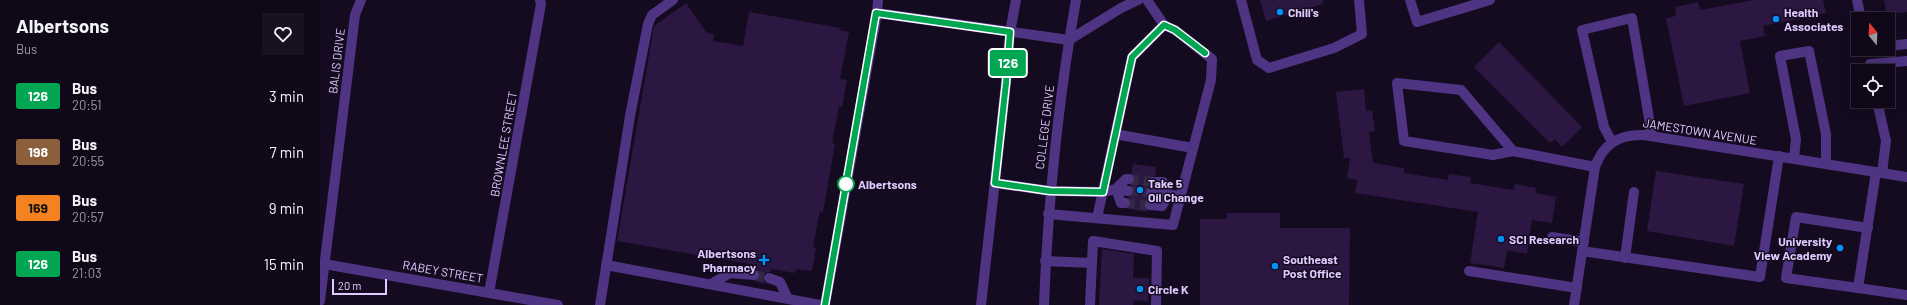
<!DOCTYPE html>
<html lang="en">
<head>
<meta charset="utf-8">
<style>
  :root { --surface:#100818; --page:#191121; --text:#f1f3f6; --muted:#9c9aa2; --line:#302937 }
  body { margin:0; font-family:Barlow,sans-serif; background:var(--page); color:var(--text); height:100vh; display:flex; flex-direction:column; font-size:15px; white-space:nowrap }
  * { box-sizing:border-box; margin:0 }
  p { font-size:13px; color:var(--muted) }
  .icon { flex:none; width:22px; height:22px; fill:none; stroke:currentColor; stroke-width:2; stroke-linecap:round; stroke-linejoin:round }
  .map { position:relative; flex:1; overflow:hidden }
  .details { display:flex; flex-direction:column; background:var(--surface); width:320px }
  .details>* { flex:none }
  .badge { padding:0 8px; border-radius:3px; font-size:14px; line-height:26px }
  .needle { width:26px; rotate:342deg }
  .buttons { position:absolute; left:1531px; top:12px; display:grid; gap:8px }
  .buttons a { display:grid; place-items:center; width:44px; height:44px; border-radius:0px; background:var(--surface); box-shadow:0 4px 16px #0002,0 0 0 1px var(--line); font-size:20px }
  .scale { position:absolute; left:12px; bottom:10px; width:55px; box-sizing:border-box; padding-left:4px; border:2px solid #e0caff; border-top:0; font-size:11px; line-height:14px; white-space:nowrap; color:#e0caff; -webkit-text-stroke:3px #150b20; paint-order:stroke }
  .map>.badge { position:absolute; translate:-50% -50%; box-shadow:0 0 0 2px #fff }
  .round { display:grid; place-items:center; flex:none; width:42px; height:42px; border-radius:0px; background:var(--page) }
  .summary { display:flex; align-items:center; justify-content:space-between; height:68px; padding:0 16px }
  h1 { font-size:19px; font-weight:700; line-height:30px }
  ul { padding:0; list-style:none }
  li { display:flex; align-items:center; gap:12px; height:56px; padding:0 16px }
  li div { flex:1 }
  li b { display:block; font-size:15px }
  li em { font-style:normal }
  li .badge { min-width:44px; font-weight:700; text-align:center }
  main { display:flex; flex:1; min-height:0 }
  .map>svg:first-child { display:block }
</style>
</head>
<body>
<main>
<section class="details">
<div class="summary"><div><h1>Albertsons</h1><p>Bus</p></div><a class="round"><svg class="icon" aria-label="heart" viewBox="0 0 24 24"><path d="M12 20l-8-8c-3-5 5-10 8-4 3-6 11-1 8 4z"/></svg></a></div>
<ul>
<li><span class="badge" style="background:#00a651;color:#fff">126</span><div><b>Bus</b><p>20:51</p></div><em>3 min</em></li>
<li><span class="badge" style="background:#8b5e3c;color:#fff">198</span><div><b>Bus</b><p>20:55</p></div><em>7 min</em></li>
<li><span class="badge" style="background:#f58220;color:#111">169</span><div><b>Bus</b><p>20:57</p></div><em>9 min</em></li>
<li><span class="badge" style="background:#00a651;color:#fff">126</span><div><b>Bus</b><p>21:03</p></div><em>15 min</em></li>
</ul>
</section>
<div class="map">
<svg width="1587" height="305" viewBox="0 0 1587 305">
  <rect width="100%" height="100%" fill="#150b20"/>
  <g fill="#2c1642">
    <polygon points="940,0 1003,0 1003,4 946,21"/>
    <polygon points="1434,0 1503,0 1506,13 1443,26 1445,36 1420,41 1430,93 1364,106 1346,18 1356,16 1355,7 1378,2 1380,10"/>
    <polygon points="1564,0 1587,0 1587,12 1567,15"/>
    <polygon points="366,3 387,33 394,34 393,41 423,46 429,12 521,28 520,30 529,32 520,79 527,80 522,107 519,106 512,143 515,144 503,212 500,211 493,247 496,248 492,271 476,269 475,273 451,269 450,272 445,273 443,276 443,280 446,284 432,281 437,281 440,276 440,272 435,269 436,265 297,241 334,26"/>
    <polygon points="1179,42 1262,127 1242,147 1235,139 1230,143 1154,67"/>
    <polygon points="1044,89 1046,111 1052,110 1055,131 1049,132 1053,163 1084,168 1084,173 1128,180 1129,174 1151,177 1150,183 1194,190 1195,184 1216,188 1215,193 1236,197 1232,223 1212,220 1207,254 1187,250 1184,268 1150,263 1158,212 1035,193 1037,180 1027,178 1030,158 1024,158 1016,92"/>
    <polygon points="813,164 836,167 835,176 827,179 827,182 829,187 825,192 825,196 829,199 824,202 824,207 828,212 808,209 811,203 808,197 813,195 814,192 810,185 815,179 814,175 811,173"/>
    <polygon points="1336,171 1424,184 1414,246 1327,231"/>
    <polygon points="907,213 960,213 960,228 1030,228 1029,305 880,305 880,219 907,219"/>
    <polygon points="782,249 814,254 813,278 829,278 828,301 814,300 813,305 779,305"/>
  </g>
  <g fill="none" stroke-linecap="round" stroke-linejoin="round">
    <g stroke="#332841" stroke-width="10" stroke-dasharray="10 5" stroke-linecap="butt">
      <polyline points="809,179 833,182"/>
      <polyline points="808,191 831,193"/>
      <polyline points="805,203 830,205"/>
      <polyline points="434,275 449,278"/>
    </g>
    <g stroke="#4e3482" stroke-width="10">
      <polyline points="921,0 937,60 949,68 1014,48 1042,34 1039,0"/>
      <polyline points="1090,0 1097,22 1170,0"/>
      <polyline points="1537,0 1541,19"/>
      <polyline points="557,13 558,0"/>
      <polyline points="749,40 801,8 818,0"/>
      <polyline points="1568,46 1587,44"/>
      <polyline points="1551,71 1550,64 1587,61"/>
      <polyline points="1557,101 1566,141 1562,173"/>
      <polyline points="795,134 873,148"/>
      <polyline points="1292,142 1284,127 1262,30 1312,18 1332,136"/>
      <polyline points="1193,151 1141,90 1077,83 1084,141 1173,155 1193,151 1275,167"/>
      <polyline points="1474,158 1476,139 1460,56 1489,51 1506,134 1506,163"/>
      <polyline points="1556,172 1538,288 1587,295"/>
      <polyline points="833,182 843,182 848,195"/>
      <polyline points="675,183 730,191 783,192 796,189 808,191"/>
      <polyline points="796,189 801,203 805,203"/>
      <polyline points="796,189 806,179 809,179"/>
      <polyline points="831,193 861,196"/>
      <polyline points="830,205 842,206 848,195"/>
      <polyline points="728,214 853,225 891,80 892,59 855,30 844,25 827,0"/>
      <polyline points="777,218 812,57 844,25"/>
      <polyline points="1232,237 1264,242"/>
      <polyline points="1262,251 1440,277 1459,156"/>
      <polyline points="1305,258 1314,192"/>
      <polyline points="725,261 772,263"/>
      <polyline points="4,264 238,305"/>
      <polyline points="286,265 500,305"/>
      <polyline points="1149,271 1257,288"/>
      <polyline points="449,278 460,282 468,299"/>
      <polyline points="391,284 410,273 434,275"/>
      <polyline points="1538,288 1466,278 1476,217 1548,228"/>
      <polyline points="169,293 221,4 220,0"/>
      <polyline points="0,301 35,15 41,0"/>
      <polyline points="280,305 310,116 328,24 332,15 353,0"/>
      <polyline points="505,305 557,13 749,40"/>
      <polyline points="661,305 686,83 690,32 696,0"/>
      <path d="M724,305C728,202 738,101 756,0"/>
      <polyline points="770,305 773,241 837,251 836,305"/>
      <path d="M1254,305L1275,167C1283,144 1299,134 1324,135L1587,177"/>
    </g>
  </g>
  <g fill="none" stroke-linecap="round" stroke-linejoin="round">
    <defs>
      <polyline id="line" points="505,305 556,13 690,32 686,83 675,183 730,191 783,192 812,57 844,25 855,30 885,53"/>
    </defs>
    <use href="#line" stroke="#fff" stroke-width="9"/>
    <use href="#line" stroke="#00a651" stroke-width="6"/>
  </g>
  <g fill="#0093f5" stroke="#150b20" stroke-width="1.5">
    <circle cx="960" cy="12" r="4"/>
    <circle cx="1456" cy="19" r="4"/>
    <circle cx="820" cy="190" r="4"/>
    <circle cx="1181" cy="239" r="4"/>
    <circle cx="1520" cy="248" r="4"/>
    <path d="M442 254h4v4h4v4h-4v4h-4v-4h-4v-4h4z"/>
    <circle cx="955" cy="266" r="4"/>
    <circle cx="820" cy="289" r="4"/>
  </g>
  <circle fill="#fff" stroke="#00a651" stroke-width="2" cx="526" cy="184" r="8"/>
  <g text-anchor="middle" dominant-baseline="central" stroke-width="3" stroke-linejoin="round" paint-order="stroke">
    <g font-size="12" font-weight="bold" fill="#e0caff" stroke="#150b20" text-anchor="start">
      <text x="968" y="12">Chili's</text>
      <text x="1464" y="12">Health<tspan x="1464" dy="14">Associates</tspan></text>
      <text x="828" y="183">Take 5<tspan x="828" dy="14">Oil Change</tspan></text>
      <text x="1189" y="239">SCI Research</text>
      <text x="1512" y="241" text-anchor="end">University<tspan x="1512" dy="14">View Academy</tspan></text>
      <text x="436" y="253" text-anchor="end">Albertsons<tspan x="436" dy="14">Pharmacy</tspan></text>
      <text x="963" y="259">Southeast<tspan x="963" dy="14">Post Office</tspan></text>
      <text x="828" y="289">Circle K</text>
    </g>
    <g font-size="12" fill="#e0caff" stroke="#150b20">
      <text transform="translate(16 61) rotate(-83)">BALIS DRIVE</text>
      <text transform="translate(724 127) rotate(-83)">COLLEGE DRIVE</text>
      <text transform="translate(1380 131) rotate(9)">JAMESTOWN AVENUE</text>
      <text transform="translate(183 144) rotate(-80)">BROWNLEE STREET</text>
      <text transform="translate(123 271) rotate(10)">RABEY STREET</text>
    </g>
    <g font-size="12" font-weight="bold" fill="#e0caff" stroke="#150b20" text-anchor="start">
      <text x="538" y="184">Albertsons</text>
    </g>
  </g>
</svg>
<div class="buttons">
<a><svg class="needle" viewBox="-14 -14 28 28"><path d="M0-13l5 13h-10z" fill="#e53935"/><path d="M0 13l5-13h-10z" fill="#9c9aa2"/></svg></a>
<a><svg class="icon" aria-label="locate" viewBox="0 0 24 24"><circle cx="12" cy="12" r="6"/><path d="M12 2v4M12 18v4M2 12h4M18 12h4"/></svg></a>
</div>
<div class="scale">20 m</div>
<b class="badge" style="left:688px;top:63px;background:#00a651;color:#fff">126</b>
</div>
</main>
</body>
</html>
